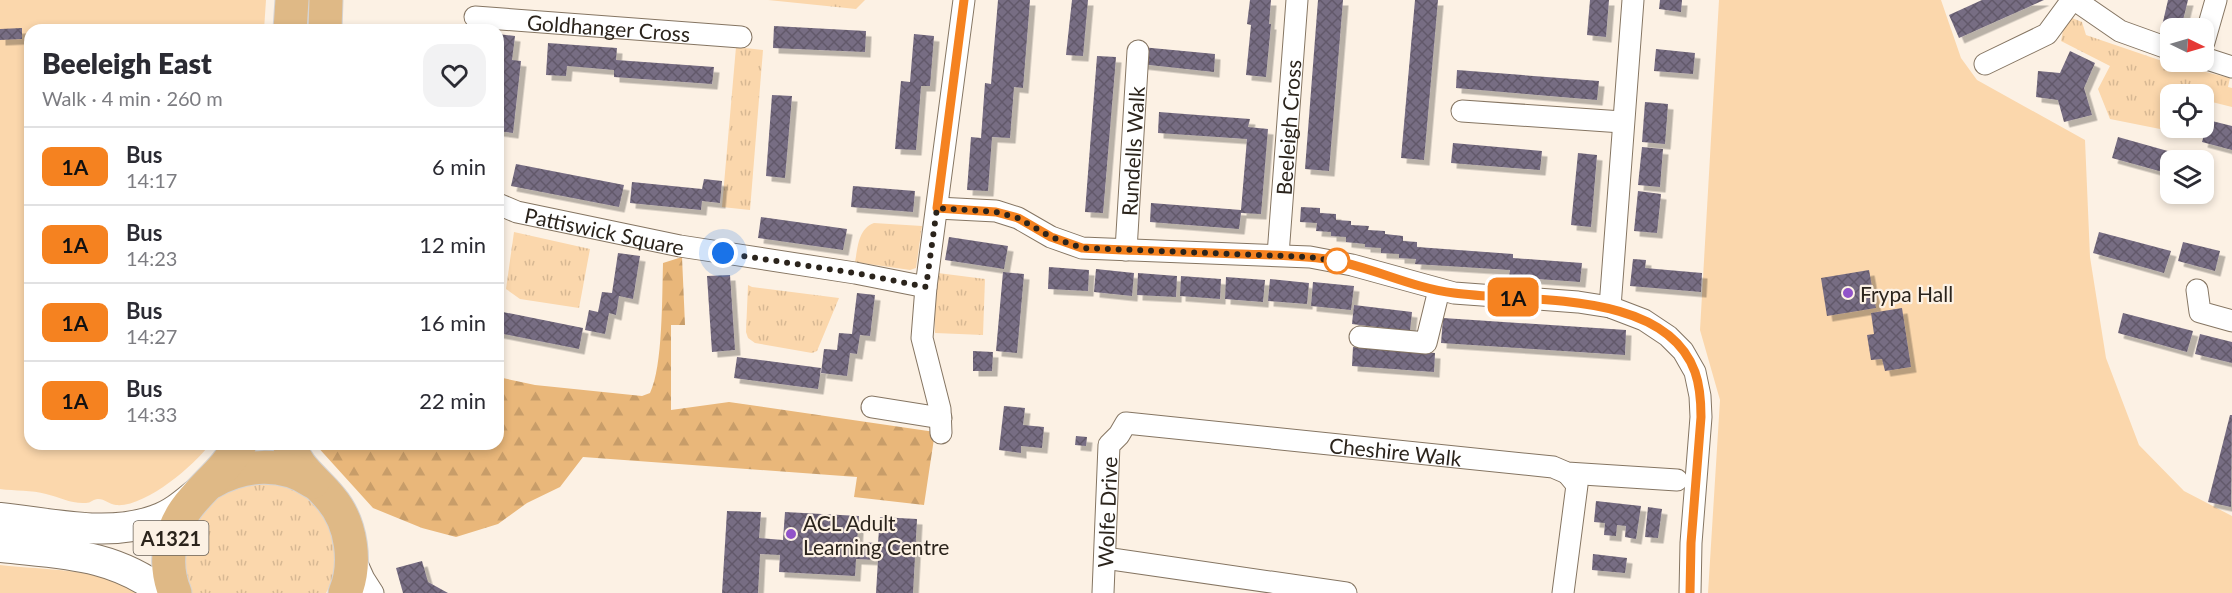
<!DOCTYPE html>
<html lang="en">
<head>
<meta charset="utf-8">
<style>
  :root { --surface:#fff; --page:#f2f2f3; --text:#2b2b33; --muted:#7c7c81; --line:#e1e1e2 }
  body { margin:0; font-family:Lato,sans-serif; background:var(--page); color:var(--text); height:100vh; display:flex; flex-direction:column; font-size:22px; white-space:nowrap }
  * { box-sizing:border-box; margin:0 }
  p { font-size:20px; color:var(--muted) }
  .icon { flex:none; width:33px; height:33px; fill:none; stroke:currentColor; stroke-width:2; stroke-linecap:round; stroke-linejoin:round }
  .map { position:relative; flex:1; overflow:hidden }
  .panel { position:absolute; left:24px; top:24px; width:480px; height:426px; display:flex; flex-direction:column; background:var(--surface); border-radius:18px; box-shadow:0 3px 9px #0003 }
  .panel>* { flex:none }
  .badge { padding:0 12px; border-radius:9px; font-size:21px; line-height:39px }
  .needle { width:39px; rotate:95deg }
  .controls { position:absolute; left:2160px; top:18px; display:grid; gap:12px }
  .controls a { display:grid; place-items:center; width:54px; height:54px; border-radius:12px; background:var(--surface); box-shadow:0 3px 9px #0003; font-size:30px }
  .you { position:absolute; width:30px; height:30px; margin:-15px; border:4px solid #fff; border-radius:50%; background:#1a73e8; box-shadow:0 0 0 9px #1a73e833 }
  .map>.badge { position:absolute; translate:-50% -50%; box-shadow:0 0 0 3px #fff }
  .round { display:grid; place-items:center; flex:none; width:63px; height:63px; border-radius:18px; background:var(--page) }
  .headline { display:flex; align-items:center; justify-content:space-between; height:102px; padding:0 18px }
  h1 { font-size:28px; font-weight:800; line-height:45px }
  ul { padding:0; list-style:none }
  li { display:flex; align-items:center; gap:18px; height:78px; padding:0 18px; border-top:2px solid var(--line) }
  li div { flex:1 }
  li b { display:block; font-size:22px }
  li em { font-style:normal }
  li .badge { min-width:66px; font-weight:700; text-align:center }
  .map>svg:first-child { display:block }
</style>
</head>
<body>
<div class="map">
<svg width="2232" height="593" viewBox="0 0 2232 593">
  <defs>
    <pattern id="grass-tufts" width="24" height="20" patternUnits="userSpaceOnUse" patternTransform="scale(1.5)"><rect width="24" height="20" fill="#fbd7ac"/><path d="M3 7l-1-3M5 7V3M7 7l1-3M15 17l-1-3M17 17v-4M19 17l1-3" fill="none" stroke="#d7b893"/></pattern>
    <pattern id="forest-firs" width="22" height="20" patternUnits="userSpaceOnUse" patternTransform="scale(1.5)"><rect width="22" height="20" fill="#e9b77a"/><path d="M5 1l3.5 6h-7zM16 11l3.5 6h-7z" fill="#c89d69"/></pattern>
    <pattern id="building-cross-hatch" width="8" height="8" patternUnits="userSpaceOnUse" patternTransform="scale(1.5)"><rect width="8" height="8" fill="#776d83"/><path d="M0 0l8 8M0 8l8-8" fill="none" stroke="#62596a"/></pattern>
    <filter id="shadow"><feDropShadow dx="5.5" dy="5.5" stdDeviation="0" flood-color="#0004"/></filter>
  </defs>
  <rect width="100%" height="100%" fill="#fcf1e4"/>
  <g fill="url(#grass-tufts)">
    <polygon points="768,0 865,0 856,9"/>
    <polygon points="2072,18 2082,22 2086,35 2165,62 2230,78 2228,87 2232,88 2232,107 2204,100 2204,94 2170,94 2170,128 2183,128 2180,133 2110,119 2098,89 2110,66 2061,41 2064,25"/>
    <polygon points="736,47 763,50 750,210 722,207"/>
    <path d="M874,223L922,226L916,268L910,270L855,262C858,247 858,229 874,223Z"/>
    <polygon points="514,232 590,249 579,308 520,299 506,289"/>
    <polygon points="938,273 985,279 983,335 935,333 934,300"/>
    <polygon points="748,285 752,287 839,298 817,351 812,353 755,343 748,338 746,332"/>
    <path d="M268,479C279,483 293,486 303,493C334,515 345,560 326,593H189L179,557L208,496Z"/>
  </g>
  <path fill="url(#forest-firs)" d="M682,257L685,325H671V410L729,402L935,432L924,505L854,497L857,477L583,457L560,487L527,503L498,524L456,537L422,528L373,508L315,444H498V377L535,385L642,396L650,393C663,367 662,295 663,263Z"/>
  <g fill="#fbd7ac">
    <path d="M0,0H266L264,30H30V444H210C194,466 144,508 116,505C109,504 105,499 98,499C93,499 91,503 86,503C71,504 59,497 46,494C32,490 15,491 0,489Z"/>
    <polygon points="1719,0 1941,0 1961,58 1977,80 2085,140 2090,257 2106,358 2139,445 2184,491 2232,516 2232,593 1708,593 1720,400 1700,330"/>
    <path d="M0,565C47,571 95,566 136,593H0Z"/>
  </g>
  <g fill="url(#building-cross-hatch)" filter="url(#shadow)">
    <polygon points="998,0 1030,0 1023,88 1014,87 1010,138 992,137 988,191 967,190 971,137 981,138 985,83 991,84"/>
    <polygon points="1072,0 1088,0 1083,56 1066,55"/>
    <polygon points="1250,0 1271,0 1269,24 1271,24 1266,77 1246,75 1251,25 1247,24"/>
    <polygon points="1318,0 1343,0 1329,171 1305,169"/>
    <polygon points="1415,0 1438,0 1424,160 1401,158"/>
    <polygon points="1590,0 1609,0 1606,37 1587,35"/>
    <polygon points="1660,0 1682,0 1681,12 1659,9"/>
    <polygon points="1982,0 2044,0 1959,38 1949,15"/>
    <polygon points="2168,0 2188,0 2181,28 2162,26"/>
    <polygon points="774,26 866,31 865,52 773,48"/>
    <polygon points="22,28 22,39 0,40 0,29"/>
    <polygon points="498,34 515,36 512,60 521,61 513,133 498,131"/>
    <polygon points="914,34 934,36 930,86 921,86 916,150 895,149 901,81 910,82"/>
    <polygon points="548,43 617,48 616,60 714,67 712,84 614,77 614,70 567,66 566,76 546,75"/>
    <polygon points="1141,47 1215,54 1214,72 1140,64"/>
    <polygon points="1656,49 1695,53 1693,74 1654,71"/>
    <polygon points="2070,51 2095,63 2084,88 2092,115 2064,122 2058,100 2036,97 2038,71 2060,73"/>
    <polygon points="1097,56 1116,57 1103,213 1085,212"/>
    <polygon points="1457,70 1599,81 1597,100 1456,88"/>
    <polygon points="772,95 792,96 785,178 766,176"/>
    <polygon points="1645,102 1668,104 1665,144 1642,142"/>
    <polygon points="1159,112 1250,119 1248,127 1268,129 1261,214 1241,213 1239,229 1150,222 1151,203 1241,210 1247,139 1158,133"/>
    <polygon points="2208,120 2232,126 2232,150 2202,142"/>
    <polygon points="2118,137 2189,157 2188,160 2170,160 2170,174 2112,158"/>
    <polygon points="1453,143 1542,151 1540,170 1451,163"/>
    <polygon points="1642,147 1663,149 1660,187 1638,185"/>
    <polygon points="1578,153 1597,155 1591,227 1571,225"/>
    <polygon points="516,164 624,185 619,207 511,186"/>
    <polygon points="704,179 722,181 720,203 702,201 701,210 630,203 632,182 702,189"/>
    <polygon points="853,186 915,191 913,212 851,207"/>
    <polygon points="1638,191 1661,194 1657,233 1634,231"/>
    <polygon points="1301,207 1320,208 1320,213 1336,214 1336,220 1351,221 1351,225 1369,226 1368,230 1385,231 1385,234 1403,236 1403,241 1417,242 1417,247 1513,254 1513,258 1582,263 1580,282 1509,277 1510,270 1415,264 1416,259 1399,258 1399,254 1381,253 1381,248 1365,247 1365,244 1346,242 1346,237 1331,236 1331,232 1316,231 1317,223 1300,222"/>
    <polygon points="761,217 847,229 843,250 758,238"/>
    <polygon points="2099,232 2171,251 2164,273 2093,253"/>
    <polygon points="949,237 1008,246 1004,269 945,260"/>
    <polygon points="2183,242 2220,251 2215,271 2178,261"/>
    <polygon points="618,253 640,256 633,299 619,296 616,315 609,313 605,334 585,330 589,310 598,312 602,292 612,293"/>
    <polygon points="1633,259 1646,260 1645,268 1702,273 1701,292 1630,286"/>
    <polygon points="1049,267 1089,270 1088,291 1048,289"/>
    <polygon points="1096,269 1134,273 1132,296 1094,292"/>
    <polygon points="1869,270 1876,308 1827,316 1821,278"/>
    <polygon points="1003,272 1024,274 1017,353 996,351"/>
    <polygon points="1138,273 1177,276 1176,297 1137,295"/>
    <polygon points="730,275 735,350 712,352 707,276"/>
    <polygon points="1181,276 1221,279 1220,299 1180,296"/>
    <polygon points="1226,277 1265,280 1263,302 1225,299"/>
    <polygon points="1270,279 1309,283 1307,304 1268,301"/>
    <polygon points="1313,282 1354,286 1351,310 1311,306"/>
    <polygon points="857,293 875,295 870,336 860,335 857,354 850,353 847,376 821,373 824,349 837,350 839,333 852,334"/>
    <polygon points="1354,305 1412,312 1410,331 1352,324"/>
    <polygon points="1902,308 1911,367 1885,371 1882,359 1871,360 1867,335 1874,334 1871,313"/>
    <polygon points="498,311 583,328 579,349 498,333"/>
    <polygon points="2123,313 2193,331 2187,352 2118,333"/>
    <polygon points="1443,318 1626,330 1625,355 1441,343"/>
    <polygon points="2200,334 2232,342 2232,363 2195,354"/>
    <polygon points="1353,347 1435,353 1434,372 1352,366"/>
    <polygon points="973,351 993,352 992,371 973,371"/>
    <polygon points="737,357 821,368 818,389 734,378"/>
    <polygon points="1004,406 1025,408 1023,425 1044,427 1042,448 1021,446 1021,453 999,450"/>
    <polygon points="2230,415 2232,415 2231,507 2208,502"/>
    <polygon points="1076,436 1087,437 1086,446 1075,445"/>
    <polygon points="1596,501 1641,506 1636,539 1625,537 1626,526 1617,525 1616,536 1604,535 1605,523 1594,522"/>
    <polygon points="1648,507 1662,509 1658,538 1645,537"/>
    <polygon points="727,511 761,512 759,538 783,540 785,512 859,516 857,542 878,543 880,517 917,519 913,593 876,593 878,560 856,559 855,576 779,572 780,555 760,554 758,593 722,593"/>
    <polygon points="1593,554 1627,558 1625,573 1592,570"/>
    <polygon points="422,561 428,582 448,593 403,593 396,568"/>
  </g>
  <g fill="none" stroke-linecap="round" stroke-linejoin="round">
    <defs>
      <g id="minor">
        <polyline points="2075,0 2120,31 2170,49"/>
        <path id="s1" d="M475,17L741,37"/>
        <polyline points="2204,42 2216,0"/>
        <polyline points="2204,58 2232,67"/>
        <polyline points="1985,64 2047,34 2072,0"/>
        <polyline points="1462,111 1622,122"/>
        <path id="s2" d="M498,204L517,212L680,246L855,273L926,287"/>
        <polyline points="937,208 996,211 1018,218 1051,237 1082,248 1310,257 1352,265 1454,293 1578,302 1610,307 1644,320 1668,336 1683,351 1695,372 1700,396 1701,417 1691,543 1690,593"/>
        <path id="s3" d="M1126,250L1138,51"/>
        <path id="s4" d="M1278,255L1297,0"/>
        <polyline points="2197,290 2200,312 2232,321"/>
        <polyline points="1610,307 1633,0"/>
        <polyline points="1360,337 1426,343 1439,290"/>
        <polyline points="872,407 941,418"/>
        <polyline points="941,433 940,409 922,338 926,287 964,0"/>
        <polyline points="354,557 364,579 373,593"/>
        <polyline points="1105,558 1346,593"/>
        <path id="s5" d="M1103,593L1109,445L1119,435L1126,423L1553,467L1567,473L1677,480"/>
        <polyline points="1563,593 1577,485 1567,473"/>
      </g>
      <g id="secondary">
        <path d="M0,518C51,523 107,538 156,520C171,515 183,505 195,495"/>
        <path d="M0,547C62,554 112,553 164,593"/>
      </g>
      <g id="primary">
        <polyline points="290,30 292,0"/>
        <polyline points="325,30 326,0"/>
        <path d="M289,444C297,469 316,480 331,499C352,524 357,564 345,593"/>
        <path d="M212,482C244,464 282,461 313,482"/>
        <path d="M175,593C169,578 167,563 170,547C179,497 218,485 240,444"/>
      </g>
    </defs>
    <use href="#minor" stroke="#857562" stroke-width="23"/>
    <use href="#secondary" stroke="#857562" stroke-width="32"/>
    <use href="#primary" stroke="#d5d3d2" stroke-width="35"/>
    <use href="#minor" stroke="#fff" stroke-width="21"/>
    <use href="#secondary" stroke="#fff" stroke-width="30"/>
    <use href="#primary" stroke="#dfb986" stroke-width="33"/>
  </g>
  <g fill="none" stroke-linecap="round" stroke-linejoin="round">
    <defs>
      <path id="line" d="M964,0L937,208L996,212L1018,218L1051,237L1082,248C1135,251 1188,252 1241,254C1269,255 1299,255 1327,259C1370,266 1411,288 1454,293C1524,303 1665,288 1695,372C1700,386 1701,402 1701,417L1691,543L1690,593"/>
    </defs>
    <use href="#line" stroke="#fff" stroke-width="14"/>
    <use href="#line" stroke="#f58220" stroke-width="9"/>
    <polyline stroke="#2b241c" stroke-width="6" stroke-dasharray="0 10.8" points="723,253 855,273 926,287 937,208 996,212 1018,218 1051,237 1082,248 1310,257 1340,262 1337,261"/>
  </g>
  <circle fill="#fff" stroke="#f58220" stroke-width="3" cx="1337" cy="261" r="12"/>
  <g fill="#9153c9" stroke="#fcf1e4" stroke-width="2">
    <circle cx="1848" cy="293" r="6"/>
    <circle cx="791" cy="534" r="6"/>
  </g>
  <g text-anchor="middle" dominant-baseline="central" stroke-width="4.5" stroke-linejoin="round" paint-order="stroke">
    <rect fill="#fcf1e4" stroke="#6a6258" stroke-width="1.5" x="133.5" y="521" width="75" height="34" rx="4.5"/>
    <g font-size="20" font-weight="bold" fill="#2b241c">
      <text x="171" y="538">A1321</text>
    </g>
    <g font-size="21" fill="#2b241c" stroke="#fcf1e4">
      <text stroke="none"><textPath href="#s1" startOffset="134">Goldhanger Cross</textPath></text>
      <text stroke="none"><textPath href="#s4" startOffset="128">Beeleigh Cross</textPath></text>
      <text stroke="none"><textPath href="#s3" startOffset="99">Rundells Walk</textPath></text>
      <text stroke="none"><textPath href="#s2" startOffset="110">Pattiswick Square</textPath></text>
      <text stroke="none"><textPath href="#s5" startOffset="447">Cheshire Walk</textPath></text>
      <text stroke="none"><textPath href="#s5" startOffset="81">Wolfe Drive</textPath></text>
    </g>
    <g font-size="21" fill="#2b241c" stroke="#fcf1e4" text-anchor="start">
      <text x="1860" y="293">Frypa Hall</text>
      <text x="803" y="522">ACL Adult<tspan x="803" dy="24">Learning Centre</tspan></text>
    </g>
  </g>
</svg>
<div class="controls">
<a><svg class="needle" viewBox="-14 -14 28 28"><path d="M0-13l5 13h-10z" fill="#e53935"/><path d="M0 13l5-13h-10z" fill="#7c7c81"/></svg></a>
<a><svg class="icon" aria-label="locate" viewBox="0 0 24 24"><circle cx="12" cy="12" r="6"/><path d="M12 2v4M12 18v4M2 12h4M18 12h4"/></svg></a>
<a><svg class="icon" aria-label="layers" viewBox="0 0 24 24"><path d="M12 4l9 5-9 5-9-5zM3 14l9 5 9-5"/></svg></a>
</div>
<div class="you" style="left:723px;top:253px"></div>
<b class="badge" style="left:1513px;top:297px;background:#f58220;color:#111">1A</b>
<section class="panel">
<div class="headline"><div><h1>Beeleigh East</h1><p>Walk · 4 min · 260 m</p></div><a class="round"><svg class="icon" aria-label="heart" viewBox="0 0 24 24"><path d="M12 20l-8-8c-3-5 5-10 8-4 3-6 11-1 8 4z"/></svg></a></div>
<ul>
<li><span class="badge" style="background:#f58220;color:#111">1A</span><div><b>Bus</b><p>14:17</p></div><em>6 min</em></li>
<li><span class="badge" style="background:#f58220;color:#111">1A</span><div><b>Bus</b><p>14:23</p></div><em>12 min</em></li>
<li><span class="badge" style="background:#f58220;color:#111">1A</span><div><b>Bus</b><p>14:27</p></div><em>16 min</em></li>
<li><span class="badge" style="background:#f58220;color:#111">1A</span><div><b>Bus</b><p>14:33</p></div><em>22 min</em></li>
</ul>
</section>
</div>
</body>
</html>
